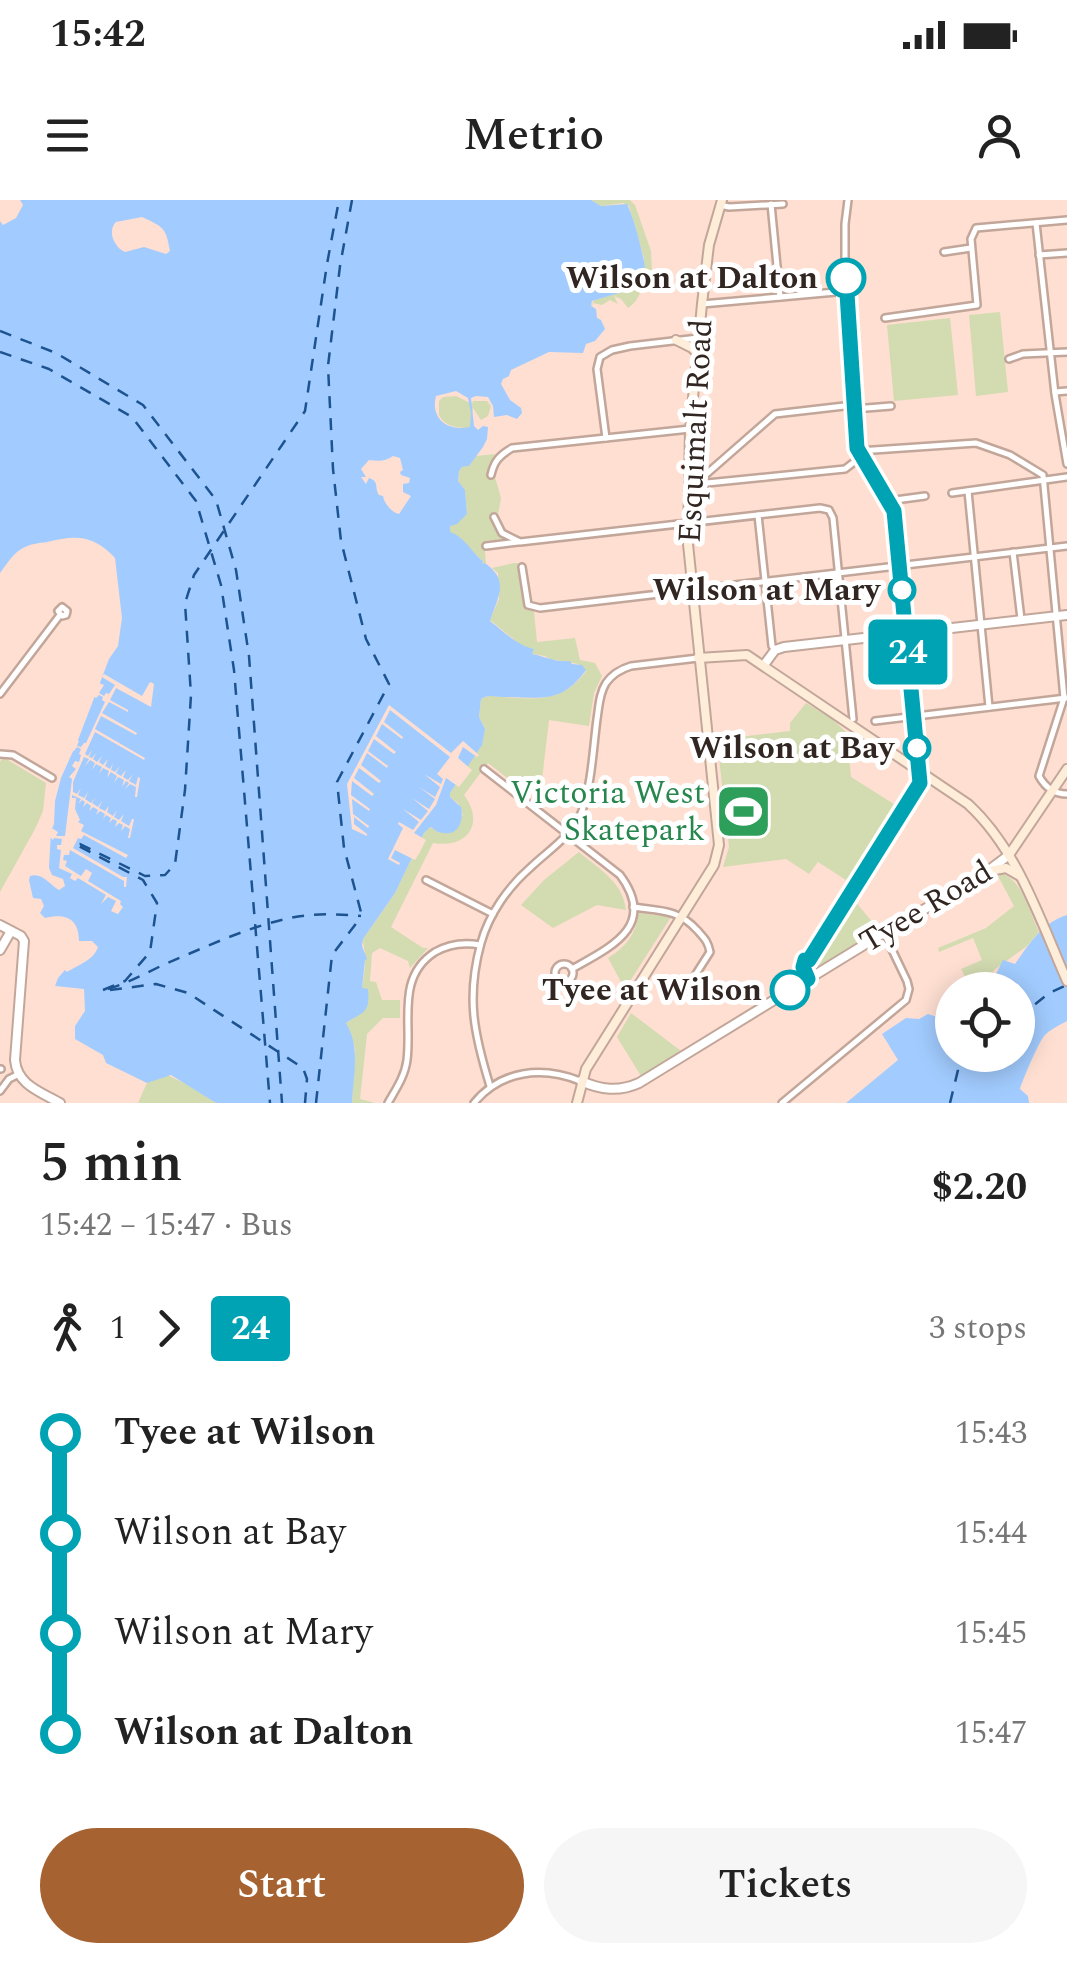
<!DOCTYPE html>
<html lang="en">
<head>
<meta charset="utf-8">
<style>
  :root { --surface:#fff; --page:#f6f6f6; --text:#222; --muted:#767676; --accent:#a66331 }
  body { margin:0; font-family:Spectral,serif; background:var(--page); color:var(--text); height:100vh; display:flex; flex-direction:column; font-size:38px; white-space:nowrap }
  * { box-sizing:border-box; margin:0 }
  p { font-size:32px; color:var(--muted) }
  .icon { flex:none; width:55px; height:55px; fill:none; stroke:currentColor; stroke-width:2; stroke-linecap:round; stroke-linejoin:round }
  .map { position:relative; height:903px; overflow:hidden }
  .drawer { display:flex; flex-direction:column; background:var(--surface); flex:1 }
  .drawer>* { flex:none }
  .badge { padding:0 20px; border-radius:8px; font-size:35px; line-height:65px }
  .controls { position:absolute; left:935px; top:772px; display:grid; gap:20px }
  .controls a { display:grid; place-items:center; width:100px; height:100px; border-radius:50%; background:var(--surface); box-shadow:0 5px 25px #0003; font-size:50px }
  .map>.badge { position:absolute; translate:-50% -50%; box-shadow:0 0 0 5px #fff }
  .legs { display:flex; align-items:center; gap:15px; height:110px; padding:0 40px; font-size:32px }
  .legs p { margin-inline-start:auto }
  .headline { display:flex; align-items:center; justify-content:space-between; height:170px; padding:0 40px }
  h1 { font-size:55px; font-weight:600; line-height:75px }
  .primary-button { display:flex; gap:20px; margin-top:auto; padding:20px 40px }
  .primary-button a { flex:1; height:115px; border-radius:60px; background:var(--accent); color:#fff; font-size:40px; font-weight:600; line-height:115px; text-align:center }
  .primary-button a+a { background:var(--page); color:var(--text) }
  ul { padding:0 40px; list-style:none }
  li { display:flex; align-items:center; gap:35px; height:100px; font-size:38px }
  li i { display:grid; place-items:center; width:15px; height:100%; margin:0 12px; background:currentColor }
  li i::after { content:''; width:25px; height:25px; margin:-12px; border:8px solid; border-radius:50%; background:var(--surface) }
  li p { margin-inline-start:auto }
  li:first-child i { background:linear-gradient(#0000 50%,currentColor 0) }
  li:last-child i { background:linear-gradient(currentColor 50%,#0000 0) }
  .status { display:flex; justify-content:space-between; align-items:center; height:70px; padding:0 50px; background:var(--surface); direction:ltr }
  .status svg { height:28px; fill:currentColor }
  header { display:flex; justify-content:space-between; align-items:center; height:130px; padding:0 40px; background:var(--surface); font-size:45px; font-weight:600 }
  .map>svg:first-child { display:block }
</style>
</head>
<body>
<div class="status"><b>15:42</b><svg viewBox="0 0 49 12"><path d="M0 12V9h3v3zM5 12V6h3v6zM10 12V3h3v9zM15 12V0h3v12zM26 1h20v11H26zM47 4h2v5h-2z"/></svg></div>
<header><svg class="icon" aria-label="menu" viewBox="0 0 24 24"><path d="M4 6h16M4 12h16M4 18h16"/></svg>Metrio<svg class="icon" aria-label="person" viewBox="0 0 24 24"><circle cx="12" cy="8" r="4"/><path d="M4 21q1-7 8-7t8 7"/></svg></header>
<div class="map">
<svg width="1067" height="903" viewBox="0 0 1067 903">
  <rect width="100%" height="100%" fill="#fedfd2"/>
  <g fill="#d3dbb1">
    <path d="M591,0H630L635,5L651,51L652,71L643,75C642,88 641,99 628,108L621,99L614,96L618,104L610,100L602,105L593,103L592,106L594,108L591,106L594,100L622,92L644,70V58L629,6L623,3L601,6Z"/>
    <polygon points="1000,112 1008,192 976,196 969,115"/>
    <polygon points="950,118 958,195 894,201 887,125"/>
    <path d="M456,196L472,204L473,201H487L491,206L488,216L481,220L473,208L470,228C458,228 445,227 439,215V201L443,197Z"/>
    <polygon points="495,254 489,268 488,277 495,277 501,298 498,315 491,316 496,329 504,339 484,341 486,363 483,365 481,364 483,361 450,333 450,326 467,314 465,291 458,281 459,271 462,267 469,266 476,256"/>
    <path d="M514,363H518L525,403L534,412L537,442L575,438L580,460L595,463L602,476L594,493L589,526L549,520L542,580L529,590L523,580L511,581L488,563L464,595C485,623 468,649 433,643L391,727L423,748H428L410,768L408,761L380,748L372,753L370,781L376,782L382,800H400V818H383L367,834L360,899L375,903H352L355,848L346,823L354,818C359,799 366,776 365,756C365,751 363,745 363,739L395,693L424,633L429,627L438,631L463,615L458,603L450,597V593L485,529L479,517L481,499C490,494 494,496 504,497C539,500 564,501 586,471L578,464L556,460L553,461L545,456L532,454L490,420L499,399L498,373L492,368Z"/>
    <polygon points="806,503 831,518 847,533 851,577 897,606 849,682 818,662 809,674 786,659 723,667 729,647 718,549 715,548 714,540 790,531 790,523"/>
    <polygon points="3,557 46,583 43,611 35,629 0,692 0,562"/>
    <path d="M579,652C599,669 623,682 626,710L597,705L553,728L521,705L544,680Z"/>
    <path d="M1003,674C1023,682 1030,713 1039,732L1027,746L994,770L983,790H956L952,784L962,783L966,778L961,769L982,760L973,738L939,752L938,748L986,728L1014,706L998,676Z"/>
    <polygon points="854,700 879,730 817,768 814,768 813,764"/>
    <path d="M639,713L671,717L625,789L608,758C626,747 636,734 639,713Z"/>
    <polygon points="631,813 681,851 641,876 617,837"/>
    <polygon points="167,875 186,884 216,903 138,903 147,883"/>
  </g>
  <g fill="#a2ccff" fill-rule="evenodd">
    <path d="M20,0H591L601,6L627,4C633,15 643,53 645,67L622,92L592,101L591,106L596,109L597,118L601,120L605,129L595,141L586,144L583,153L549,152L511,170L509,176L503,179L501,184L510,200L521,208L522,213L517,219L507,215L494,217L493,206L488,197L476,196L471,198L474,226L478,230L483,226L488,227L487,239L483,247L469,266L462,267L459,271L458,281L465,290L467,314L457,324L450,326V332C465,337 471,352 483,361L482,364L485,363C510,381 498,396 490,421C503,431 518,446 534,449L532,454C547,457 553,462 570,461L572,464L582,465L586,470C561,505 540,497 503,497C494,497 490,494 481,499L479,517L485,529L482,545L450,593V597L461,607C464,620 459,636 443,633C438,633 434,629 430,627L424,633L395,693L363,739L362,746L367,759L365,760L362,788L368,789C370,814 364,811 346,823C361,848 353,876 352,903H216L171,875L147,883L106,863L103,855L75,839V826L85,811L84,789L55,786L58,778L65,770L67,772C78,765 94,760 98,747L92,741H79C79,718 65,713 45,718L40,713L44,706L41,699L33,698L29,680L30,676C42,672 49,684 59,690L65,686L63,679L52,675L49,668L51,631L54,624L55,601L61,578L78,540L109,459L118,446L122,418L115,358C93,334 75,335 47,342C39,343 30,344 23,348C13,353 7,364 0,373V21L3,25L16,18L23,5ZM142,17C163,27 166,27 170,51L166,54L144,47L125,52C114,47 107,31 116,22ZM456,191L468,198L471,213L470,227C448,232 430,219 436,196ZM393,256L400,258L403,270L400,272L401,275L410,278L409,283L403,284V292L411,296L399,314C392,313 384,303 383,296L379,295C374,287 380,282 369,278L366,284L361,277H366L361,269L369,260C378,261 385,262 393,256Z"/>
    <path d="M1067,715V821C1060,825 1051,829 1045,835C1040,839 1022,881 1020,889L1028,896L1029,903H846L898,860L882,834L906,818L919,819L928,814L943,819L952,810V855H1018V790H988L1003,760L1015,764C1030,743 1042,723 1067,715Z"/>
  </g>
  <g fill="#fedfd2">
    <polygon points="104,474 142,496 150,482 154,484 151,507 116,488 110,500 128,510 128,512 109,502 102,513 137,533 136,535 101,516 95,529 145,558 144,560 95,532 85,554 88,556 92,550 89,557 92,558 96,553 93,559 97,562 102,556 99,562 103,565 108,559 105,566 110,569 113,563 111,570 115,572 120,566 116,573 121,576 126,570 123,577 128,580 133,574 129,581 136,585 138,577 140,578 137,597 135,597 136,587 130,584 125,589 129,583 126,581 122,587 124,580 118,577 114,583 117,576 111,572 107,578 109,571 103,568 99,574 102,567 96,564 92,570 95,563 90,560 85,566 89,559 84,557 73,582 73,592 77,594 81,588 78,595 84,598 88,592 85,599 91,603 96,597 92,603 98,607 102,601 99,608 105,611 109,606 107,612 113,616 117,610 114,617 119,620 124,614 121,621 129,626 132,619 134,619 130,638 128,638 130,629 125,626 121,631 123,625 119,623 115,627 117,621 113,619 109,623 111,618 106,615 103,619 105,614 100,611 96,615 98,610 93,607 89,611 91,606 87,603 83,607 85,602 82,600 78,604 81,599 72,595 72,598 76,598 75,609 80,620 78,622 84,625 81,631 128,655 126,658 84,635 81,639 78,638 73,648 123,677 127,677 126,687 124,687 124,681 70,650 69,655 64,655 63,660 67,661 65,666 81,676 86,669 92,673 88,681 121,701 120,704 123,707 118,714 111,711 116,701 108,697 101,704 106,695 78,678 75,681 70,678 72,674 59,668 61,650 57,649 57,645 61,645 62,639 54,638 53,640 46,633 50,627 58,632 56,636 65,636 72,579 69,577 76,569 72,566 75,561 79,562 81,555 79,554 81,549 77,547 74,551 70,550 75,539 79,541 77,546 81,547 84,543 86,543 105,502 102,500 103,497 99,495 96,498 92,495 99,483 104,485 99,493 104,496 106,493 109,494 115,485 102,477"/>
    <polygon points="389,505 451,553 463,541 479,555 477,557 463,547 458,558 472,570 459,587 446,578 436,605 414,633 426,640 420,652 415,660 395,650 391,658 400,663 399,665 388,659 403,628 398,624 399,622 413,630 419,622 403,609 421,620 428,611 412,598 429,609 435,599 419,587 435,597 440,587 424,574 441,584 443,579 437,574 450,557 390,510 384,522 403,537 402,539 382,524 376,536 396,552 394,554 374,539 368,551 388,566 387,568 367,553 361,565 381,581 379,583 359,568 354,578 374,594 372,596 352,581 351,595 370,609 369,611 352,599 353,614 369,626 368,628 354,617 354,624 367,634 367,636 352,629 347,584"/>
  </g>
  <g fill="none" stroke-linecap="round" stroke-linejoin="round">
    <g stroke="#1d5390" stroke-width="2.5" stroke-dasharray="12 10" stroke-linecap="butt">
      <polyline points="352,0 340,66 328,166 333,269 341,341 366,439 389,484 337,582 344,648 362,716"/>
      <polyline points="0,131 56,153 143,205 216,300 236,370 249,456 282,903"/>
      <polyline points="0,152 49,169 132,217 196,301 221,385 234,470 270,903"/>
      <path d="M108,789C128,783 146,773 165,764C206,747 247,727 290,718C313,713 338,714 361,716"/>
      <polyline points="103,790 125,781 150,752 157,703 143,680 75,644 80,644 145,676 165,675 175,664 185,590 191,495 185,403 194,375 305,211 327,64 339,0"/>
      <polyline points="110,790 156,784 188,793 303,868 307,879 305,903"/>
      <polyline points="1018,818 1049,793 1067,785"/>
      <polyline points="952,829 945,825 952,842"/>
      <polyline points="316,903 332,755 361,717"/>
      <polyline points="950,903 958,870 956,855"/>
    </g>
    <defs>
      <g id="minor">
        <polyline points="771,4 780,97"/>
        <polyline points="720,5 729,7 783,4"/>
        <polyline points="1036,23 1055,194 1067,264"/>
        <polyline points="944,52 971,48"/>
        <polyline points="1039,55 1067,53"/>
        <polyline points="702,104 847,91"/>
        <polyline points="885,118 977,105 971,39 976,28 1067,20"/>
        <polyline points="1009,159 1023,154 1067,152"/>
        <polyline points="1055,192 1067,191"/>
        <polyline points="854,209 891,206"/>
        <polyline points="606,238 597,169 600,157 612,150 630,146 698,138"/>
        <path d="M859,251L976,243L1010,255L1043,275L1064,498L1039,576C1045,587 1054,594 1067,594"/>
        <path d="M491,275C494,261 500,255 512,248L690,229"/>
        <polyline points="695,284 775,214 853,205"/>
        <polyline points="697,284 845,269 862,256"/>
        <polyline points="968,291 989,507"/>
        <polyline points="952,293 1067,277"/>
        <polyline points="888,301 925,296"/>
        <polyline points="758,315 772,446 775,450"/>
        <polyline points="494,317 502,333 520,342 820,308 829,310 833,318 853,519"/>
        <polyline points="486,346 518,342"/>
        <polyline points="1013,352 1021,419"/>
        <polyline points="522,367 528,405 540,408 1067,346"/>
        <polygon points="62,407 67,411 66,415 62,416 58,411"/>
        <polyline points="0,494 60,415"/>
        <polyline points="875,521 1066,498"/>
        <polyline points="0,554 13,555 52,578"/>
        <path d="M484,569L620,675C658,726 611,747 572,769"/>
        <polyline points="426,680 493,714"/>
        <path d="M633,707C660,711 678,709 697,730C704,738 708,741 710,752L680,799"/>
        <circle cx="564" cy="773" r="9"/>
        <polyline points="808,779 803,767 805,760 809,759 919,583 894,311 857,248 845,71 845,24 848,0"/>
        <polyline points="0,869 1,869"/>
        <path d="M490,886C474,834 466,797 481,743C489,714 508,687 531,667C550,649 572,636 582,611C592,582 593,549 597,519C599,507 599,494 606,483C613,473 621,469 631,466L698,458"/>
        <polyline points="0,891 9,879 17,875"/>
        <path d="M388,903C396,889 405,876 407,860C412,822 396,777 435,752C449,744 464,742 480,745"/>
        <path d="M474,903C501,870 542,866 580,881"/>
        <polyline points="782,903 906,800 909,789 907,781 884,733"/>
      </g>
      <g id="tertiary">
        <polyline points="764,465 775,450 784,447 1067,415"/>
        <path d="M0,725L21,736L24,741L15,860C17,885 41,892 60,903"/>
        <polyline points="0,750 11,731"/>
        <path d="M581,881C601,890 619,892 639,883L877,737L981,676L1009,655"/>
      </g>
      <g id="secondary">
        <polyline points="676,140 692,148 698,154"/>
        <path d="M698,458L747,455L968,604C1018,650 1040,720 1067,781"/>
        <polyline points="1009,655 1067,569"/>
        <polyline points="989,671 1006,668 1020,676"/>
        <polyline points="577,903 586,869 714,665 719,645 688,344 690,229 702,104 709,45 722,0"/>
      </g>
    </defs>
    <use href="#minor" stroke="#c3a69a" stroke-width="10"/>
    <use href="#tertiary" stroke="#c3a69a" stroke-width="12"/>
    <use href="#secondary" stroke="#c3a69a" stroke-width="12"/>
    <use href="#minor" stroke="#fff" stroke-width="5"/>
    <use href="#tertiary" stroke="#fff" stroke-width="8"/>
    <use href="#secondary" stroke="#feeed9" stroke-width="8"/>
  </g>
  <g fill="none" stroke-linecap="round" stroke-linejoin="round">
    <defs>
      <polyline id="line-1" points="790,790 808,779 803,767 805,760 809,760 920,583 894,311 857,248 846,78"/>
    </defs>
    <use href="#line-1" stroke="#fff" stroke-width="22"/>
    <use href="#line-1" stroke="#00a3b4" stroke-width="15"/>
  </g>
  <defs>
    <symbol id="stadium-square" viewBox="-11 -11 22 22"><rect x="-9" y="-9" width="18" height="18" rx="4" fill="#2e9e5b" stroke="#fff"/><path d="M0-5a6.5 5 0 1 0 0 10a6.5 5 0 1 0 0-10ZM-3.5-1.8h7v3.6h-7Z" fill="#fff"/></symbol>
  </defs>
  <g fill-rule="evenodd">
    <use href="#stadium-square" x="712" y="580" width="63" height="63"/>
  </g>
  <g fill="#fff" stroke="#00a3b4" stroke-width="5">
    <circle cx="846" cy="78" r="18"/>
    <circle cx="902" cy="390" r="12"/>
    <circle cx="917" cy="548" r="12"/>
    <circle cx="790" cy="790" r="18"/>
  </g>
  <g text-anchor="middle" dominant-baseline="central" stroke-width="10" stroke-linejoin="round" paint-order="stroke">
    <g font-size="32" font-weight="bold" fill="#312621" stroke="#fff" text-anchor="end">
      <text x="818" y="78">Wilson at Dalton</text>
      <text x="880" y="390">Wilson at Mary</text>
      <text x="894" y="548">Wilson at Bay</text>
      <text x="762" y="790">Tyee at Wilson</text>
    </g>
    <g font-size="32" fill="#312621" stroke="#fff">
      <text transform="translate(696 231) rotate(-87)">Esquimalt Road</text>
      <text transform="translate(926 707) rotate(-31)">Tyee Road</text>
    </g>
    <g font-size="32" fill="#27864d" stroke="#fff" text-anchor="end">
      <text x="705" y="593">Victoria West<tspan x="705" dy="37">Skatepark</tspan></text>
    </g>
  </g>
</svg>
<div class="controls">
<a><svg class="icon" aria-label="locate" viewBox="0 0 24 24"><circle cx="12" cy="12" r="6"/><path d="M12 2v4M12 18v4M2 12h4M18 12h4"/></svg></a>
</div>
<b class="badge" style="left:908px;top:452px;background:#00a3b4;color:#fff">24</b>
</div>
<section class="drawer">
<div class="headline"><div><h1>5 min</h1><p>15:42 – 15:47 · Bus</p></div><b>$2.20</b></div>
<div class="legs"><svg class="icon" aria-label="walk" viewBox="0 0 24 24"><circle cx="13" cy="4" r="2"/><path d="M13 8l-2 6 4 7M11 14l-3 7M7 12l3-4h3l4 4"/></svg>1<svg class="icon" aria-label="forward" viewBox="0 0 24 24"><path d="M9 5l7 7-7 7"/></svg><b class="badge" style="background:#00a3b4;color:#fff">24</b><p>3 stops</p></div>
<ul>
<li><i style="color:#00a3b4"></i><b>Tyee at Wilson</b><p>15:43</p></li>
<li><i style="color:#00a3b4"></i><span>Wilson at Bay</span><p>15:44</p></li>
<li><i style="color:#00a3b4"></i><span>Wilson at Mary</span><p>15:45</p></li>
<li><i style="color:#00a3b4"></i><b>Wilson at Dalton</b><p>15:47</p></li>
</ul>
<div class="primary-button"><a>Start</a><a>Tickets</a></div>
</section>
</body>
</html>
